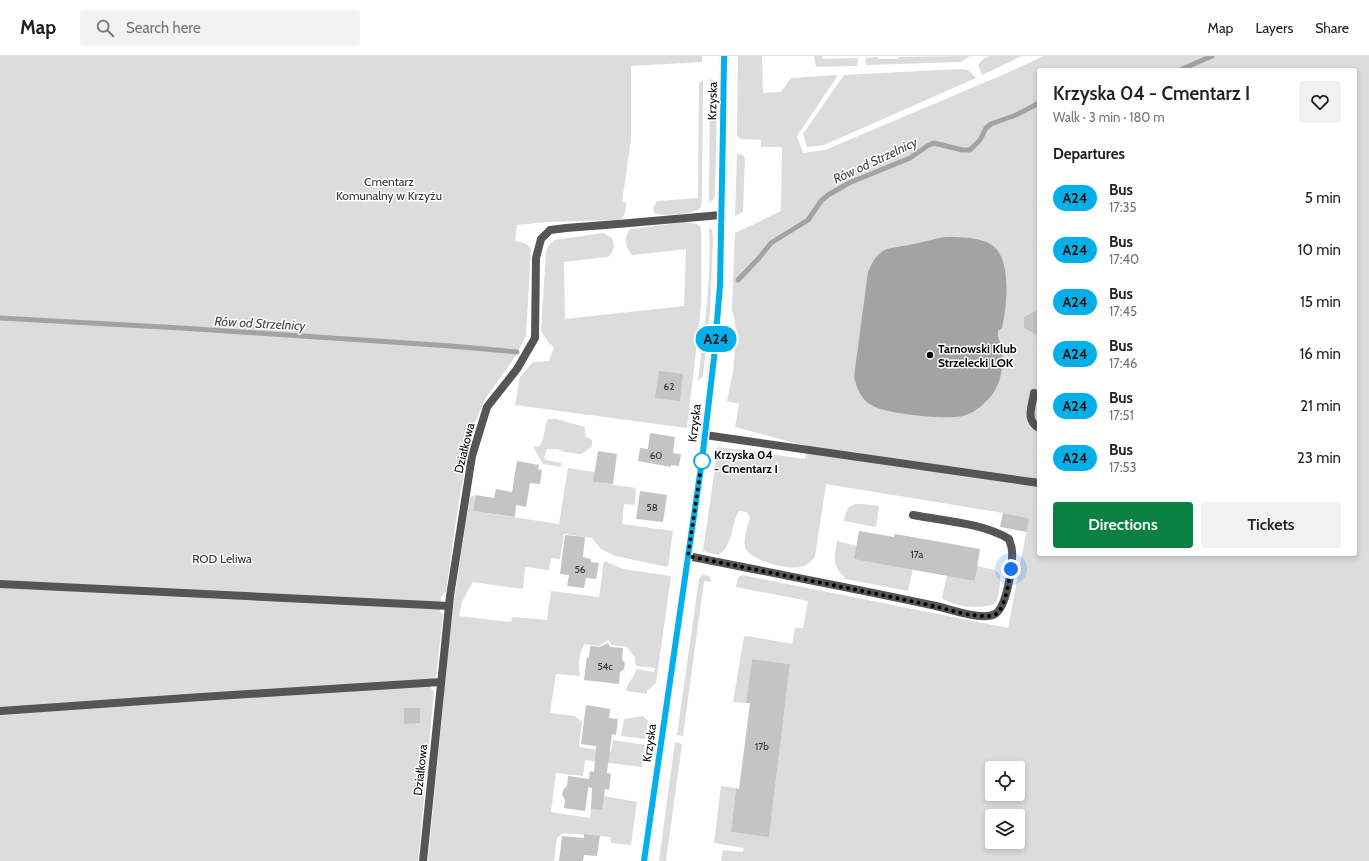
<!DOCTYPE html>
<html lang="en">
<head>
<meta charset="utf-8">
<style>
  :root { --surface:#fff; --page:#f2f2f2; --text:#202124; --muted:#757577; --line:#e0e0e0; --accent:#0b8043 }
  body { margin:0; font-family:Cabin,sans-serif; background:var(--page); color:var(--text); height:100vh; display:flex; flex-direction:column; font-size:15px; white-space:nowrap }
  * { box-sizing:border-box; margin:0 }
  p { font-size:13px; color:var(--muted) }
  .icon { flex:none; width:22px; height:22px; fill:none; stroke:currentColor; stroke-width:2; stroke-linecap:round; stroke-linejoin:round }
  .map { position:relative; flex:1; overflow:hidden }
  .drawer { position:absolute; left:1037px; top:12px; width:320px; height:488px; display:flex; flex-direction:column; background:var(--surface); border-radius:4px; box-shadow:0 2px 6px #0003 }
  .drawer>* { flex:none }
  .badge { padding:0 8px; border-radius:13px; font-size:14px; line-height:26px }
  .tools { position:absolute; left:985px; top:705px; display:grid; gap:8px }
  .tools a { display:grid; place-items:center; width:40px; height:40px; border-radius:4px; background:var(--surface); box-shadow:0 2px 6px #0003; font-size:20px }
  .you { position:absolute; width:20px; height:20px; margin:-10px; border:3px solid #fff; border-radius:50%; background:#1a73e8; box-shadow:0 0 0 6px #1a73e833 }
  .map>.badge { position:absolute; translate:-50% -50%; box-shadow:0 0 0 2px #fff }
  h2 { padding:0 16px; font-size:15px; line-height:36px }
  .round { display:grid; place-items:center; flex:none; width:42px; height:42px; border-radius:4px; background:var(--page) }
  .summary { display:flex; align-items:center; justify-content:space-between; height:68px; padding:0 16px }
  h1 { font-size:19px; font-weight:600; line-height:30px }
  .cta { display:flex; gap:8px; margin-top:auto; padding:8px 16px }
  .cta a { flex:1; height:46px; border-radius:4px; background:var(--accent); color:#fff; font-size:16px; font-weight:600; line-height:46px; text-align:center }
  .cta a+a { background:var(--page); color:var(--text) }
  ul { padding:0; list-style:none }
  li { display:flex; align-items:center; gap:12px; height:52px; padding:0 16px }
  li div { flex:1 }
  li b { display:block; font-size:15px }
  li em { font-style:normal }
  li .badge { min-width:44px; font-weight:700; text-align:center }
  header { display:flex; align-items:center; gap:24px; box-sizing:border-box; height:56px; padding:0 20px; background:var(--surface); border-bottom:1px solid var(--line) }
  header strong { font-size:19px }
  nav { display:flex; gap:22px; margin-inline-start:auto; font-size:14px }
  .search { width:280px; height:36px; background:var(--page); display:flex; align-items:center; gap:10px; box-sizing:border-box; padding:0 14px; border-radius:4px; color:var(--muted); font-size:15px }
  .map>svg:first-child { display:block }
</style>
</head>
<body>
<header>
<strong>Map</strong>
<div class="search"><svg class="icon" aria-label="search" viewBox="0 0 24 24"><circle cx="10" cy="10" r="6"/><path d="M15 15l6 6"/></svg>Search here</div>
<nav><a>Map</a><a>Layers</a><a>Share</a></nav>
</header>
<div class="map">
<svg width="1369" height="805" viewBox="0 0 1369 805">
  <rect width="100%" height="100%" fill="#fff"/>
  <g fill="#dcdcdc" fill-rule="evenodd">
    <path d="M0,0H702V6L631,10V83L622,146H626C626,154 626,160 619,164L547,166L517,169L515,185C522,186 527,187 531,193L526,280L515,301L485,343L473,371L459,444L446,535L441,541L440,556L443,558L436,621L432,623L431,632L434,636L433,646L418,805H0Z"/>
    <path d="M738,0H762L763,37L781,36L791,22L838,19L797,80L803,97L825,94L1014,14L1044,0H1369V805H721L723,794L743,796L744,792L714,787L721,730L736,732L731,776L769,780L790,608L752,603L746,647L733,646L744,581L748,580L792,588L795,572H803L808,545L736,531L738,521L742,519L1008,572L1029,462L1003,457L826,428L815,501C810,506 807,510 800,511C788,514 748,504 745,491C743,483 748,468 750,461L746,456L739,455C731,468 733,491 718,499L703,495L718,391L805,403L807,390L735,371L739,348L727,345L733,316L737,276L732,253L735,177L781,155L782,91H761V84L740,83L737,79ZM1039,14H1355V498H1039ZM992,712H1018V738H992ZM992,760H1018V786H992Z"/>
    <polygon points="814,0 822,0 822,3 858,2 857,10 816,11"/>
    <polygon points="970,0 961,6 866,9 865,2 878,1 878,3 898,3 899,1"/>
    <polygon points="989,0 1022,0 982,19 978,9 983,3"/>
    <polygon points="959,13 968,14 976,22 824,89 807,91 803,78 844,19"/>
    <polygon points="710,23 713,24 716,28 717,36 715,139 714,143 709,147"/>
    <path d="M703,24L702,140L701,151C700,152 697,155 695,155C688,158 660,161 654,157L653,152L657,145L698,142L699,27Z"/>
    <polygon points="737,98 743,99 745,103 743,156 735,160"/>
    <path d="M685,166L697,168L701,171V251L687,372L515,349L520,321L533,306L549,305L554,291L549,287L541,275L546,196L549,189L555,184L603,177L612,182C615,190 614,195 608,201L564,206L565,263L684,250L686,193L632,199C624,190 624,182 630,173Z"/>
    <path d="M709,171L712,174L713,183L710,255L703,320L698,325C704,275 712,221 709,171Z"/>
    <path d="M548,363H556L585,371V380L592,384V391L581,398L564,396L557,393H547L544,402L546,404L561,407V411L543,408L534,392V390L538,391C546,384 543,372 548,363Z"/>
    <path d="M568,412L595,416L594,426L636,432L635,449L624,448L622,468L673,475L668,511L615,500L601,493L592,482L564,478L560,503L551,502L549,514L525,511L523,533L473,526L462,546L459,560L511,566L512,561L547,564L551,535L599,541L604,505L623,513L671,520L656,627L647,635V638L626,635C627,626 635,622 636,613L654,616L655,612L636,610L635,601L627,591L612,589L608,584L599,590L584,588C579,599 578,608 580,620L556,618L550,657L575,660L582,666L579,691L611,696L613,684L645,689L642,711L585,704L583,720L556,717L551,756L590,762L593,738L637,746L631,789L611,787L610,781L563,777L557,782L554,805H428L452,557L470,441L476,439L473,455L559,468Z"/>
    <path d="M855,448H861L879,450L876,471L844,465C846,457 846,451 855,448Z"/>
    <path d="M837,485L857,490L913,513L908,535L846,523C832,510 834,503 837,485Z"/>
    <path d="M977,510L995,514L1000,519C1000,530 1000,539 995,548C978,553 957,552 942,542L947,519L975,525Z"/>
    <polygon points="702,519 706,519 710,521 711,526 704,525 683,680 677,679 699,523"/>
    <polygon points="643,660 648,665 645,683 621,680 624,663"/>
    <polygon points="675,686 682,688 666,805 659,805"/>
  </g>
  <path fill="#a3a3a3" d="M947,181C961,181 980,181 992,189C1012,203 1007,251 1002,272L998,275C997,282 1000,285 1002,292C1003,298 1002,316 1000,322C999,327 996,332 994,336C987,346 977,355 966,359C951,365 887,358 873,350C861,344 857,333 854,321L868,216C880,188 888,194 913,188C925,186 935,182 947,181Z"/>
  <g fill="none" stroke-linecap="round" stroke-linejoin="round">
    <g stroke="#a3a3a3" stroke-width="5">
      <polyline points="1180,14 1212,0"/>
      <polyline points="738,224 759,202 771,187 808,164 821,145 828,139 849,127 910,102 927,90 934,87 962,94 970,94 980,84 986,72 991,68 1016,59 1039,47"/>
      <polyline points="0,262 181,272 451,290 517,296"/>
    </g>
  </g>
  <g fill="#c4c4c4">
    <polygon points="1039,253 1039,280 1024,272 1024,261"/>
    <polygon points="659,315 683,318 680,345 655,342"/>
    <polygon points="650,377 675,381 673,397 681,398 679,410 671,409 671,411 638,405 640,392 648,393"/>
    <polygon points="598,395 617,398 613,428 593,426"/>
    <polygon points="517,405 539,409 538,413 542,414 540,428 530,427 526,451 516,449 515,461 473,455 476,439 494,442 496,433 512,436"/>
    <polygon points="640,435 667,439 663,466 636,463"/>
    <polygon points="1003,457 1029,462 1027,476 1000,471"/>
    <polygon points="859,475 894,481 895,478 980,493 975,525 854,503"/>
    <polygon points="565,479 585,481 583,501 591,503 591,506 599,507 596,523 586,522 584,532 567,530 569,519 560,518"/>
    <polygon points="608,587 610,591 623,592 622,603 625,607 624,613 620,616 619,628 584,624 587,601 589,602 590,590 600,591"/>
    <polygon points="752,603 790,608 769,781 731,776 736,732 739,733 750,647 746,647"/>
    <polygon points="586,649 610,653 609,662 618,663 616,679 612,678 607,717 611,718 609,734 605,733 602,754 591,753 592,732 588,731 589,726 585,755 564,752 565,744 562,739 563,734 567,730 568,720 589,723 590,715 594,716 596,690 581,688"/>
    <polygon points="404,652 420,652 420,667 404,668"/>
    <polygon points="584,778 600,780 597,800 584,799 583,805 559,805 562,780 584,782"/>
  </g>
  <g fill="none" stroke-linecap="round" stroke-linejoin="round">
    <g stroke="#555" stroke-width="8">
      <path d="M1034,337C1032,351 1025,364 1039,372"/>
      <polyline points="705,379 1039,427"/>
      <path d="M688,500C771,517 853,532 936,550C950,553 983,565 995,558C1007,551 1013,508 1012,495C1012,491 1010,487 1009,483C983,467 944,465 913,459"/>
      <polyline points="0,528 449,550"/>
      <polyline points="0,655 201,641 441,626"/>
    </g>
    <polyline stroke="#555" stroke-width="8" points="423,805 450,540 472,400 487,351 517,313 535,282 536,202 541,183 550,174 566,172 618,168 721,159"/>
    <polyline stroke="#555" stroke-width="8" points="644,805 702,404 714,300 720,229 723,88 724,0"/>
  </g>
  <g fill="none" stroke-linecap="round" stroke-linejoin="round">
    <defs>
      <polyline id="line" points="644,805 702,404 714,302 720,229 723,72 724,0"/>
    </defs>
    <use href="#line" stroke="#fff" stroke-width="9"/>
    <use href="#line" stroke="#03afe9" stroke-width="6"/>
    <path stroke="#000" stroke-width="4" stroke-dasharray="0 7.2" d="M702,405L688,500C770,517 852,532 933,550C947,553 984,565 996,558C1006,551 1009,524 1011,513"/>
  </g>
  <circle fill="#000" stroke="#fff" stroke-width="1.5" cx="930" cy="299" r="4"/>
  <circle fill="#fff" stroke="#03afe9" stroke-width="2" cx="702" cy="405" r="8"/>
  <g text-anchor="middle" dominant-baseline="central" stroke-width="3" stroke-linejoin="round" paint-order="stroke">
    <g font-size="10" fill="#313131">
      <text x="669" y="330">62</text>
      <text x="656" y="399">60</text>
      <text x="652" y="451">58</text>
      <text x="917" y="498">17a</text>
      <text x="580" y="513">56</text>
      <text x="605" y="610">54c</text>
      <text x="762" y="690">17b</text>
    </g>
    <g font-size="12" fill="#000" stroke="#fff">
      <text transform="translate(712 45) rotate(-89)">Krzyska</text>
      <text transform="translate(694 367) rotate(-83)">Krzyska</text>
      <text transform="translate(464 392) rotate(-76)">Działkowa</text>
      <text transform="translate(649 687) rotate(-82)">Krzyska</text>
      <text transform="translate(420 714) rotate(-84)">Działkowa</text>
    </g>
    <g font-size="12" fill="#333" stroke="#fff">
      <text x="389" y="125">Cmentarz<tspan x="389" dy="14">Komunalny w Krzyżu</tspan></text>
      <text x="222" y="502">ROD Leliwa</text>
    </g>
    <g font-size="12" font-weight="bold" fill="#000" stroke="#fff" text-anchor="start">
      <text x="938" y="292">Tarnowski Klub<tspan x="938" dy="14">Strzelecki LOK</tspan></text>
    </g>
    <g font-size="12" font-weight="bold" fill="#000" stroke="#fff" text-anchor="start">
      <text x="714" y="398">Krzyska 04<tspan x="714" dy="14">- Cmentarz I</tspan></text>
    </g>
    <g font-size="13" font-style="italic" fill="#444" stroke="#fff">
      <text transform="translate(875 104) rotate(-25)">Rów od Strzelnicy</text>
      <text transform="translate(260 267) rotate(3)">Rów od Strzelnicy</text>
    </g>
  </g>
</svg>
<div class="tools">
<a><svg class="icon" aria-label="locate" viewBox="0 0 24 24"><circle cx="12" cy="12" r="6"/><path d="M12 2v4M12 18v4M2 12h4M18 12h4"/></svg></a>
<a><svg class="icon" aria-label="layers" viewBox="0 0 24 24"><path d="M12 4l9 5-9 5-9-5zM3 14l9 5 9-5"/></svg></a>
</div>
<div class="you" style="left:1011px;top:513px"></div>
<b class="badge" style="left:716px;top:283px;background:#03afe9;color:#111">A24</b>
<section class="drawer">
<div class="summary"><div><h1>Krzyska 04 - Cmentarz I</h1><p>Walk · 3 min · 180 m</p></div><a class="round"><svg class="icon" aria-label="heart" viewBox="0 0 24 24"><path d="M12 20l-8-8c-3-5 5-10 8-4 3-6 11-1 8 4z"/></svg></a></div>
<h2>Departures</h2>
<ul>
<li><span class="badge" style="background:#03afe9;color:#111">A24</span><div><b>Bus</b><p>17:35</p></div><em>5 min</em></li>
<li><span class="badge" style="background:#03afe9;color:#111">A24</span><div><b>Bus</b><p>17:40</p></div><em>10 min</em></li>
<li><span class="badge" style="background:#03afe9;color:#111">A24</span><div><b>Bus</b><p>17:45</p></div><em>15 min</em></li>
<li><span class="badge" style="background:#03afe9;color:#111">A24</span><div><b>Bus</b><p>17:46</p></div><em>16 min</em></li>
<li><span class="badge" style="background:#03afe9;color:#111">A24</span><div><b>Bus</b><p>17:51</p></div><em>21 min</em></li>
<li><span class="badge" style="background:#03afe9;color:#111">A24</span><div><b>Bus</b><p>17:53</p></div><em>23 min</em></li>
</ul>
<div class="cta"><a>Directions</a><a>Tickets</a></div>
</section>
</div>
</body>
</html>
